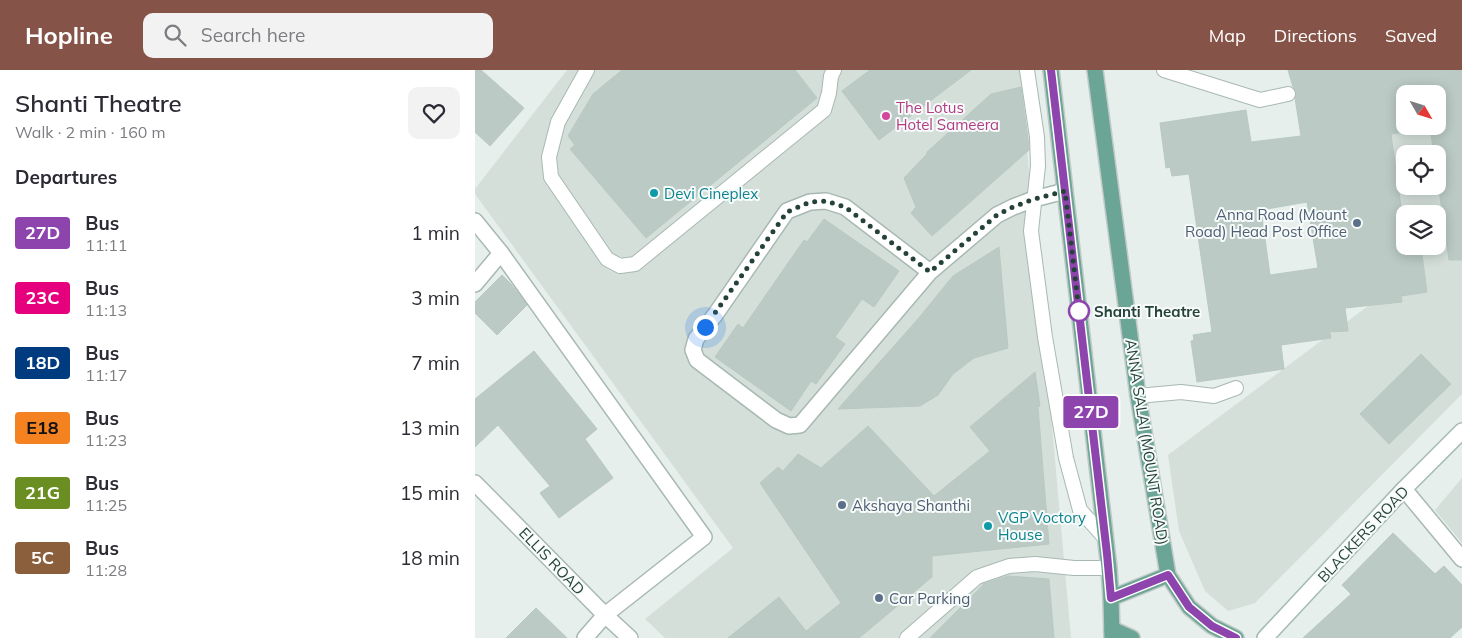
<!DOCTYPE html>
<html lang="en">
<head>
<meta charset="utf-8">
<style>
  :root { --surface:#fff; --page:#f2f2f3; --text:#2b2b33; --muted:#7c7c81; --accent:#855347 }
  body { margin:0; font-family:Mulish,sans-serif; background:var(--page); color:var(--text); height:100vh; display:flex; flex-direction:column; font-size:19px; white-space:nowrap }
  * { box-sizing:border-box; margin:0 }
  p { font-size:16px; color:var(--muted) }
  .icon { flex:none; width:28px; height:28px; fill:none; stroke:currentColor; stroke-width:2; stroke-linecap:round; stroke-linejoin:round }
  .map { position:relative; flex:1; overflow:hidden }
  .side { display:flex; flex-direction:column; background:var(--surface); width:475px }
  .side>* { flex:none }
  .badge { padding:0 10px; border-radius:4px; font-size:18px; line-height:32px }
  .needle { width:32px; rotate:129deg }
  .tools { position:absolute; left:921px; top:15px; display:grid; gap:10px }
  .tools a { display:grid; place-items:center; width:50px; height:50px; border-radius:10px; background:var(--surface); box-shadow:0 2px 12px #0003; font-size:25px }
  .you { position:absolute; width:25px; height:25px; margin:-12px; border:4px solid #fff; border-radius:50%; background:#1a73e8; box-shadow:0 0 0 8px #1a73e833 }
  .map>.badge { position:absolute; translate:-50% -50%; box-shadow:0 0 0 2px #fff }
  h2 { padding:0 15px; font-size:19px; line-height:45px }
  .round { display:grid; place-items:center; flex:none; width:52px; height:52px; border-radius:10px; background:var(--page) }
  .overview { display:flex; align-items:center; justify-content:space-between; height:85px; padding:0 15px }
  h1 { font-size:24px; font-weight:600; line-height:38px }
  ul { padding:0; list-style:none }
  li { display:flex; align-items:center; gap:15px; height:65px; padding:0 15px }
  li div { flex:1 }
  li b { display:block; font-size:19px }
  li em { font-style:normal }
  li .badge { min-width:55px; font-weight:700; text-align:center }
  header { display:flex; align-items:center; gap:30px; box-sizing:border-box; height:70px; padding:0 25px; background:var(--accent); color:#fff }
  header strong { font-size:24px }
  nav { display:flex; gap:28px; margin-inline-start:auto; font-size:18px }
  .search { width:350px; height:45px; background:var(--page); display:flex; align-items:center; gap:12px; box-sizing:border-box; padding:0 18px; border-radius:10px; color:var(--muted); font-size:19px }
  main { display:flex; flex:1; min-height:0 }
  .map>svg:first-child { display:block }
</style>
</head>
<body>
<header>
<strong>Hopline</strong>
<div class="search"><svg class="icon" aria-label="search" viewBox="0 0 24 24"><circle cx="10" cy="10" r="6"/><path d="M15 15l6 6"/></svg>Search here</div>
<nav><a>Map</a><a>Directions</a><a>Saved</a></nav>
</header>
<main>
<section class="side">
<div class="overview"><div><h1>Shanti Theatre</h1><p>Walk · 2 min · 160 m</p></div><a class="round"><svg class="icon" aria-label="heart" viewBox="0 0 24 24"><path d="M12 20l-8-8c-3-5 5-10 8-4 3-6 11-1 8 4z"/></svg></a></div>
<h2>Departures</h2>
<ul>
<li><span class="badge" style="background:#8e44ad;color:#fff">27D</span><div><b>Bus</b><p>11:11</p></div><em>1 min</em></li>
<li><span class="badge" style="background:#e6007e;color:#fff">23C</span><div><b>Bus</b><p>11:13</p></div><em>3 min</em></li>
<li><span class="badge" style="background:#003b80;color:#fff">18D</span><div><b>Bus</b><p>11:17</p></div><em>7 min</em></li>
<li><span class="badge" style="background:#f58220;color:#111">E18</span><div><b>Bus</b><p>11:23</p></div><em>13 min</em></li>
<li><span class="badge" style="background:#6b8e23;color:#fff">21G</span><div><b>Bus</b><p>11:25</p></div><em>15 min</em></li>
<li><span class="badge" style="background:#8b5e3c;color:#fff">5C</span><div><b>Bus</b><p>11:28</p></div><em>18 min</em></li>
</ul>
</section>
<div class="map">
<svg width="987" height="568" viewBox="0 0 987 568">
  <rect width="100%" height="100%" fill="#e6efeb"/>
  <g fill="#d4dfda" fill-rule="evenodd">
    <polygon points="92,0 545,0 596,568 190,568 170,549 258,478 0,124 0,119"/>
    <path d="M901,0H987V324L780,533L753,541L730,521L704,461L693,385L932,207ZM930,24H962V56H930ZM930,84H962V116H930ZM930,144H962V176H930Z"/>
    <polygon points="987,408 987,473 960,440"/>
  </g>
  <g fill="#bbcac4" stroke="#b8c9c2" fill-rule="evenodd">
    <polygon points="0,0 6,0 49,38 15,76 0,62"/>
    <polygon points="147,0 320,0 342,28 171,168 95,79 100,75 93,66 118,24"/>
    <polygon points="395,0 496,0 404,70 367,21"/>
    <path d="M813,0H987V190H974L962,106V84H959L955,58L916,64L930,166V176H931L932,179L946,177L952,222L926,226L927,232L870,238L873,261L855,262L856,268L806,275L809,299L722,312L716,271L719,270L718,265L737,262L714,104L697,106L695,97L691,98L685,53L771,40L776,72L826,66L820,28L822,23L818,17ZM930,24H962V56H930ZM832,132L843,198L795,205L786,140Z"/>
    <polygon points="546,17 553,68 554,80 457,166 436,143 441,137 429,108 452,84 452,82 516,24"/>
    <polygon points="349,149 424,201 399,237 387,229 360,267 370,274 341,314 336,311 316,341 240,287 263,254 268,258 329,170 332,172"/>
    <polygon points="524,177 533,278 499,288 478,304 463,325 445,336 363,339 443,249 478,206"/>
    <polygon points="27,205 36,214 52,235 22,265 0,243 0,232"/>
    <polygon points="59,281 122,359 110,369 138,408 84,448 65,423 75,416 23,355 0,377 0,329"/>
    <polygon points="946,284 976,314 914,374 885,344"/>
    <polygon points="560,302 565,336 563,337 574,474 457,486 457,507 384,568 253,568 304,527 331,561 366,533 285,413 303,397 308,401 323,384 346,398 393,356 459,426 515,381 495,357"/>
    <polygon points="918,463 960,504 969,496 987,515 987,557 975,568 828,568 876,524 867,515"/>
    <polygon points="533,506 574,509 579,568 455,568 508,515 508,514"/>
    <polygon points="61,538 92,568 31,568"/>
  </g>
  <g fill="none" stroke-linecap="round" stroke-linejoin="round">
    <defs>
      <g id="lane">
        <polyline points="112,0 83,52 74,87 76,107 132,189 145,196 160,194 349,40 354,23 356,6 359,0"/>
        <polyline points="552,0 562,67 563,96 556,161 570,267 591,388 605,440 631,469"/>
        <polyline points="689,0 785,30 813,24"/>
        <polyline points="663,326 706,322 739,326 761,318"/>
        <polyline points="432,568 502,507 534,496 560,494 599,498 634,498"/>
      </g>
      <g id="street">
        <polyline points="0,151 26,183 229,467 130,545 110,568"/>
        <polyline points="455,202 370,137 351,131 335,132 312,141 240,245 221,269 218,280 222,290 301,350 314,356 325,355 455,202 522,145 538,137 559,129 590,121"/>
        <polyline points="0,214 26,183"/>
        <polyline points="0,413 130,545 155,568"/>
        <polyline points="929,419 987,489"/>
      </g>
      <polyline id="secondary" points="790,568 929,419 987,361"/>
      <g id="primary">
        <polyline points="576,0 634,498 636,528 637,568"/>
        <polyline points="620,0 663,326 693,505 714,537 737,556 761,568"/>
        <polyline points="636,528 693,505"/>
        <polyline points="637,559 657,568"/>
      </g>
    </defs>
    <use href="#lane" stroke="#a8b8b2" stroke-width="16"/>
    <use href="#street" stroke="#a8b8b2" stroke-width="18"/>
    <use href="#secondary" stroke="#a4bbb3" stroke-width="18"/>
    <use href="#primary" stroke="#c2cac8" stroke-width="18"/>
    <use href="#lane" stroke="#fff" stroke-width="14"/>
    <use href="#street" stroke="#fff" stroke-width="15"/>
    <use href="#secondary" stroke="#fff" stroke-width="15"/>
    <use href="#primary" stroke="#6aa596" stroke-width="15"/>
  </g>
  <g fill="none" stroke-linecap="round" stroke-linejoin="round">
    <defs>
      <polyline id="line" points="576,0 632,484 636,528 693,505 714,537 737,556 761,568"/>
    </defs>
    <use href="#line" stroke="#fff" stroke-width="11"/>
    <use href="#line" stroke="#8e44ad" stroke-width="8"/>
    <polyline stroke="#24423a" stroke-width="5" stroke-dasharray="0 9" points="230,257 312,142 335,132 351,131 370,137 455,202 522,145 538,137 559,129 590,121 604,241"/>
  </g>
  <circle fill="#d1479c" stroke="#f7fbf9" stroke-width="2" cx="411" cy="46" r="5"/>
  <g fill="#0f9aa8" stroke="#f7fbf9" stroke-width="2">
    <circle cx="179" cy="123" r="5"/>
    <circle cx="513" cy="456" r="5"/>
  </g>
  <g fill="#5c6f8a" stroke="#f7fbf9" stroke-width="2">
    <circle cx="882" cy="153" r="5"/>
    <circle cx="367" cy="435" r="5"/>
    <circle cx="404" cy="528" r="5"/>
  </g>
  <circle fill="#fff" stroke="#8e44ad" stroke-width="2.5" cx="604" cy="241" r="10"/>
  <g text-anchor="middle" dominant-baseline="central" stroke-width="4" stroke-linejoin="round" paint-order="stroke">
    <g font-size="15" fill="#b23c85" stroke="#f7fbf9" text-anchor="start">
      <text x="421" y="37">The Lotus<tspan x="421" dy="17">Hotel Sameera</tspan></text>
    </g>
    <g font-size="15" fill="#0d838f" stroke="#f7fbf9" text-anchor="start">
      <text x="189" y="123">Devi Cineplex</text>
      <text x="523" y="447">VGP Voctory<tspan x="523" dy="17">House</tspan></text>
    </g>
    <g font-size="15" fill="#4e5e75" stroke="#f7fbf9" text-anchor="start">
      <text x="872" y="144" text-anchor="end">Anna Road (Mount<tspan x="872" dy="17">Road) Head Post Office</tspan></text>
      <text x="377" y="435">Akshaya Shanthi</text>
      <text x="414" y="528">Car Parking</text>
    </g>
    <g font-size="15" font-weight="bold" fill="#24423a" stroke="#f7fbf9" text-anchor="start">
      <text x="619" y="241">Shanti Theatre</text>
    </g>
    <g font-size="15" fill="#24423a" stroke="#f7fbf9">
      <text transform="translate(672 372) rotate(81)">ANNA SALAI (MOUNT ROAD)</text>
      <text transform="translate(888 464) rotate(-47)">BLACKERS ROAD</text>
      <text transform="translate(77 491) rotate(46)">ELLIS ROAD</text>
    </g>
  </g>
</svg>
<div class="tools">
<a><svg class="needle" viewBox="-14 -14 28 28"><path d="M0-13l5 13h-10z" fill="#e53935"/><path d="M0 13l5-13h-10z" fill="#7c7c81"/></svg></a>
<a><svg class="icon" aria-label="locate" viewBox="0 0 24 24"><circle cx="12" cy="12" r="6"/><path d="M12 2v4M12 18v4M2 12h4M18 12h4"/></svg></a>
<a><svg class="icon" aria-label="layers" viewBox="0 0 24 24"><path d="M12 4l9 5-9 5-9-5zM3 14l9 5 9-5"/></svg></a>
</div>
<div class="you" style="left:230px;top:257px"></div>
<b class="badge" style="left:616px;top:342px;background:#8e44ad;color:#fff">27D</b>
</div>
</main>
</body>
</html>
